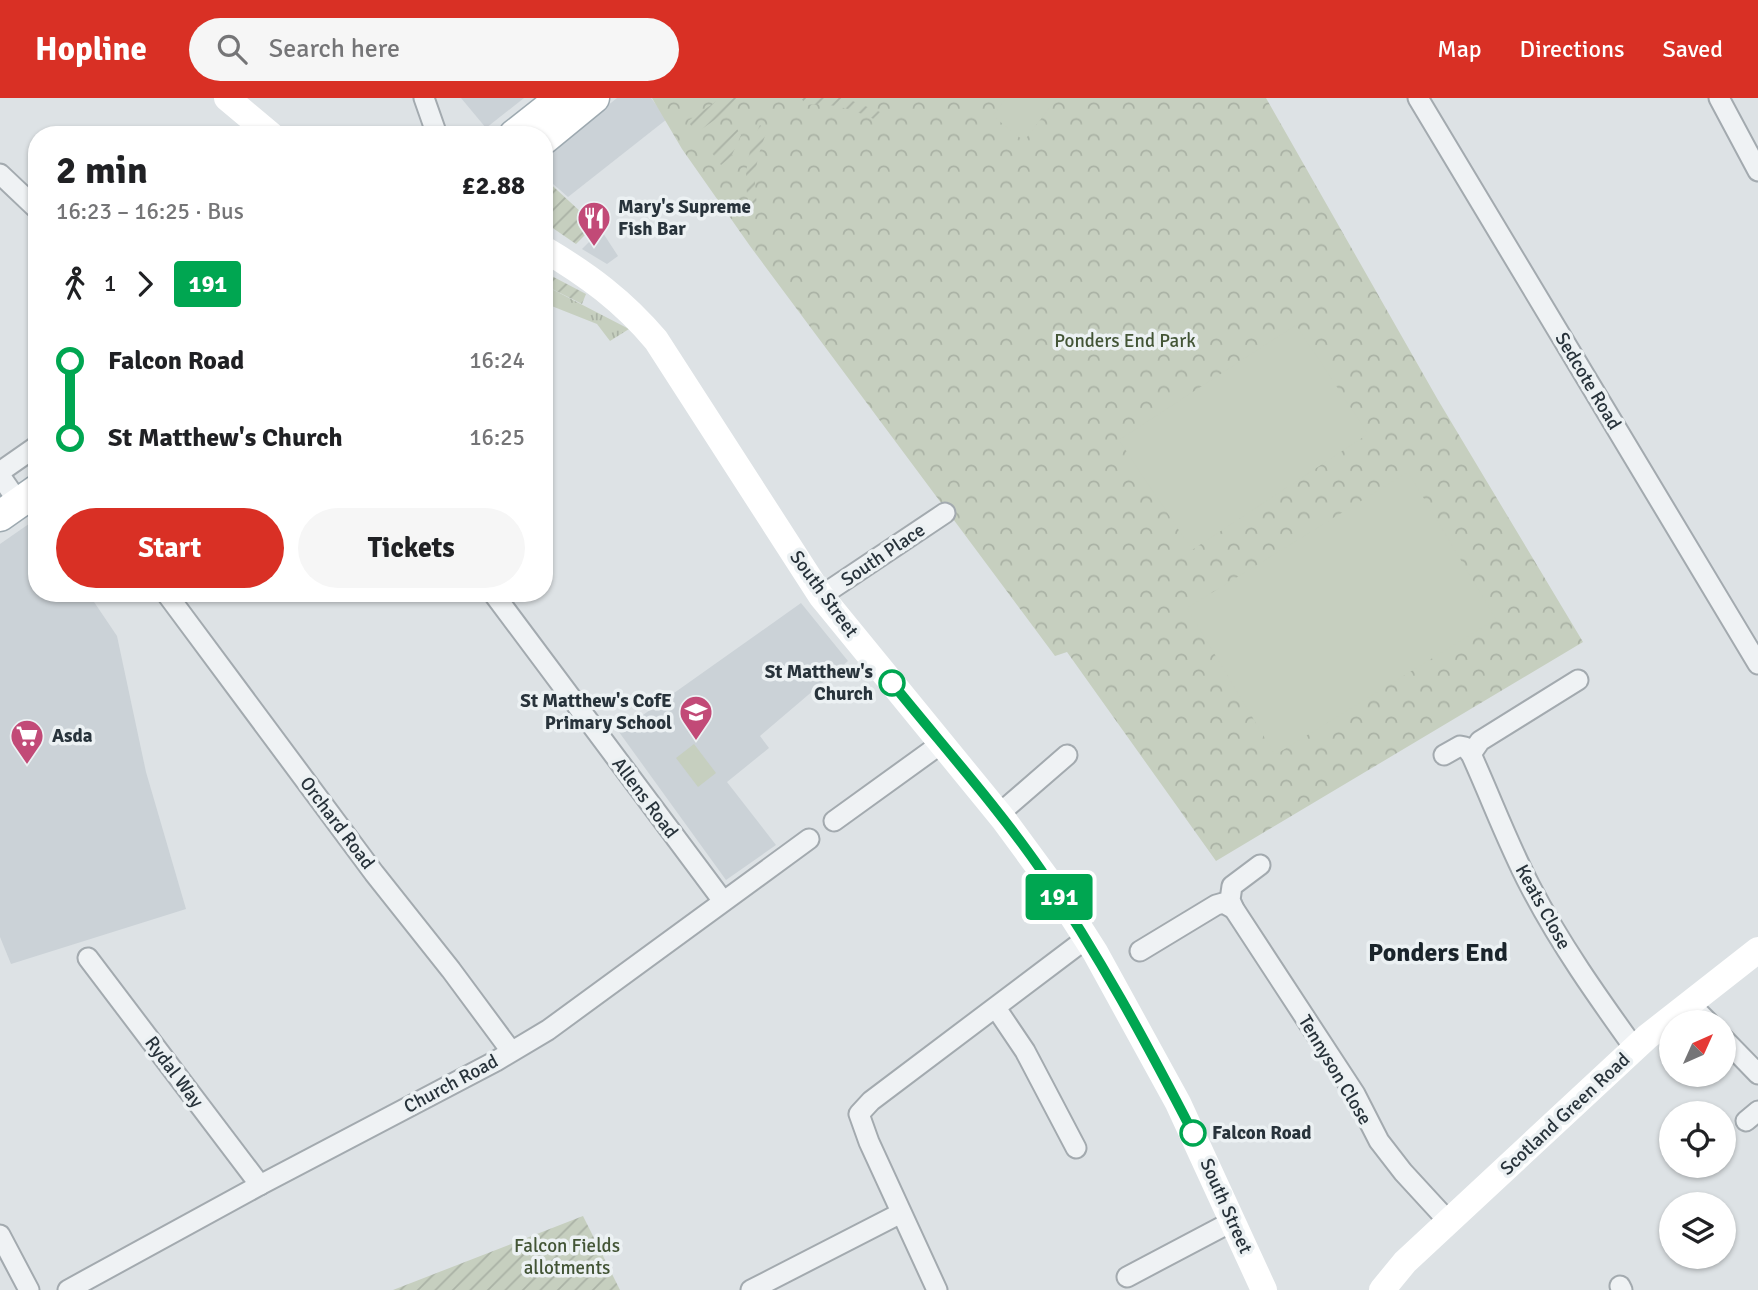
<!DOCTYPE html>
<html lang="en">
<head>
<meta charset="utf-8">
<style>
  :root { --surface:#fff; --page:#f6f6f6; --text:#202124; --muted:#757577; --accent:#d93025 }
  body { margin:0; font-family:Signika,sans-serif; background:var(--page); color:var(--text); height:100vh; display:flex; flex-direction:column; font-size:26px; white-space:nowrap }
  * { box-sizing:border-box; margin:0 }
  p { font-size:23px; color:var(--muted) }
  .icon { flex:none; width:38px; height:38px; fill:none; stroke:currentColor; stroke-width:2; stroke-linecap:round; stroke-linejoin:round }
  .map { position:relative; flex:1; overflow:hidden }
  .drawer { position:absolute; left:28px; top:28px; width:525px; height:476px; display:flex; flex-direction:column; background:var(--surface); border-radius:28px; box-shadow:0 2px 5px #0004 }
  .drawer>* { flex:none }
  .badge { padding:0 14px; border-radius:5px; font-size:24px; line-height:46px }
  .needle { width:46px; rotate:45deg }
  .buttons { position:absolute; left:1659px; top:912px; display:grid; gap:14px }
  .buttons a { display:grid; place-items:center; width:77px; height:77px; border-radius:50%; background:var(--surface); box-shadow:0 2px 5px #0004; font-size:35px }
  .map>.badge { position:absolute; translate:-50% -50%; box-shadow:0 0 0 4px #fff }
  .legs { display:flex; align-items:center; gap:10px; height:77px; padding:0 28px; font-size:23px }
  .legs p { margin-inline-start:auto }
  .headline { display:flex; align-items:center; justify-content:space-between; height:119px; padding:0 28px }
  h1 { font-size:38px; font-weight:800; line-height:52px }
  .primary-button { display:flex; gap:14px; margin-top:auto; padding:14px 28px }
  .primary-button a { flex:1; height:80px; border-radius:42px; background:var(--accent); color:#fff; font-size:28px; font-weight:800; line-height:80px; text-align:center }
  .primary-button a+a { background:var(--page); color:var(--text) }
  ul { padding:0 28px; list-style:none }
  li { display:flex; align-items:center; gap:24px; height:77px; font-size:26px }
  li i { display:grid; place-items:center; width:10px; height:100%; margin:0 9px; background:currentColor }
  li i::after { content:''; width:18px; height:18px; margin:-9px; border:5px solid; border-radius:50%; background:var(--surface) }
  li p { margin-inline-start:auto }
  li:first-child i { background:linear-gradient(#0000 50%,currentColor 0) }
  li:last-child i { background:linear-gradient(currentColor 50%,#0000 0) }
  header { display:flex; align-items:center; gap:42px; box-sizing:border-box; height:98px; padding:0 35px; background:var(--accent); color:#fff }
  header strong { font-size:33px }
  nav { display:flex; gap:38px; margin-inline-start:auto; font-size:24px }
  .search { width:490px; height:63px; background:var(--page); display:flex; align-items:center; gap:18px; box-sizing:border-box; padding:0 24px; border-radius:38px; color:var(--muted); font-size:26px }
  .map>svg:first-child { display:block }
</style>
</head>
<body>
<header>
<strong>Hopline</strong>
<div class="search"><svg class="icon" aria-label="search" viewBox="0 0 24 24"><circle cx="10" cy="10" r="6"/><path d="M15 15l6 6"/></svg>Search here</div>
<nav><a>Map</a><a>Directions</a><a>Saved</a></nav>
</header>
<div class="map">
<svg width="1758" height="1192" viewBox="0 0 1758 1192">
  <defs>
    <pattern id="grass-tufts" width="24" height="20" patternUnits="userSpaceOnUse" patternTransform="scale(1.75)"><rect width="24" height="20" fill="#c6cfbf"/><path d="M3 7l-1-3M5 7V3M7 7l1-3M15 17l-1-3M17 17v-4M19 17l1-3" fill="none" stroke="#aab2a5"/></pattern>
    <pattern id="park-crowns" width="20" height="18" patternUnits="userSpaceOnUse" patternTransform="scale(1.75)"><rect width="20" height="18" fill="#c6cfbf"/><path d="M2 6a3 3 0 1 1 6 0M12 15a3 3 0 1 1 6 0" fill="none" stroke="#aab2a5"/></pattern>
    <pattern id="garden-furrows" width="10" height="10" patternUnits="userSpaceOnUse" patternTransform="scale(1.75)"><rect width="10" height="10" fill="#c6cfbf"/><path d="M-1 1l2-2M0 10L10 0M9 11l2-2" fill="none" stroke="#aab2a5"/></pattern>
  </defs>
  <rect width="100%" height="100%" fill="#dde2e5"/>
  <g fill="#cbd2d7">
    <polygon points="461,0 524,0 486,30"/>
    <polygon points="617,0 651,0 667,21 568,99 544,78 544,59"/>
    <polygon points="601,132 618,158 607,166 582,151"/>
    <polygon points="36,421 37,495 88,495 117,538 146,674 186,811 11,866 0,839 0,446"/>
    <polygon points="801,505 848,563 760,638 769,650 727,684 776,747 726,782 619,634"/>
  </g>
  <polygon fill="url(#grass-tufts)" points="544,187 629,231 610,243 597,226 544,205"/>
  <polygon fill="url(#park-crowns)" points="652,0 1266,0 1438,302 1583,544 1216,763 1067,554 1055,558 750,148 682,51"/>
  <g fill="url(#garden-furrows)">
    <polygon points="721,0 746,0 696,35 688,23"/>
    <path d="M801,0H845L880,14L876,22C853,12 832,4 806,7Z"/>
    <path d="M760,27L767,33C757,58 751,82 758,109L751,111C741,84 747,53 760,27Z"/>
    <polygon points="737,31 741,37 731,59 721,67 709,51"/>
    <polygon points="544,80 595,127 576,146 544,124 544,97 550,91 544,85"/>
    <polygon points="544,174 586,196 582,206 544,187"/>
    <polygon points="583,1118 620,1192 393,1192"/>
  </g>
  <g fill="#c6cfbf">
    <polygon points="1006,0 1057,0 1024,43 993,18"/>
    <polygon points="1296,227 1368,336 1192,452 1119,342"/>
    <polygon points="1408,374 1496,521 1275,657 1187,510"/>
    <polygon points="694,646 716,675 698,689 676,660"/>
  </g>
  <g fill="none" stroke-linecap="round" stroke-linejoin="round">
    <defs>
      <g id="street">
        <polyline points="424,0 437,37"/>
        <polyline points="1418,0 1758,566"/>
        <polyline points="1719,0 1758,73"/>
        <polyline points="0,76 37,111"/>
        <polyline points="19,405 1,379 4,371 37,348"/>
        <polyline points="166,495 374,775 451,872 511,953"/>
        <polyline points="493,495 723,803"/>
        <polyline points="821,498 945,415"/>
        <polyline points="1471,656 1480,643 1578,582"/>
        <path d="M1444,657L1460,648L1465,649L1471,656C1491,700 1508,746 1530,788C1560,846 1597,898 1635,951"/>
        <polyline points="999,716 1067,657"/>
        <polyline points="834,723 942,645"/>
        <polyline points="1260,767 1232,788 1230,802 1234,811 1355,996 1379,1043 1403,1074 1449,1124"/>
        <polyline points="1140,853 1216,807 1223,805 1234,811"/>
        <polyline points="88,860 260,1087"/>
        <polyline points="1689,905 1708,924"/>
        <polyline points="996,910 1025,953 1076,1050"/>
        <polyline points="1724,941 1758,976"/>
        <polyline points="1746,1023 1758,1013"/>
        <polyline points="0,1137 29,1192"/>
        <polyline points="1127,1179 1233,1123"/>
        <polyline points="1620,1188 1622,1192"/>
        <polyline points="68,1192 260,1087 496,963 548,932 809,741"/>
        <polyline points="751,1192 901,1115"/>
        <polyline points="937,1192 869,1044 859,1016 871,1003 1087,840"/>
      </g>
      <g id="primary">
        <polyline points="514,37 561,0"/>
        <polyline points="544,41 594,0"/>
        <polyline points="0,418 37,392"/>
      </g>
    </defs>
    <use href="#street" stroke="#a3aaaf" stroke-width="23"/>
    <use href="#primary" stroke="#9da9b0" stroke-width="33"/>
    <use href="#street" stroke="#eff2f4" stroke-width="19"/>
    <g stroke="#fff" stroke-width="26">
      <polyline points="227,0 271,37"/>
      <path d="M544,151C588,177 623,203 656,242L821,498L1004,722L1056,793L1095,854L1178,1005L1264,1192"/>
      <polyline points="1382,1192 1405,1164 1647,939 1758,852"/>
    </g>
    <use href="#primary" stroke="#fff" stroke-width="30"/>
  </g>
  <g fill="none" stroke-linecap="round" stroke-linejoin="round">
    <defs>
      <path id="line-1" d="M892,585C942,647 996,707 1041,772C1099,857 1146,944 1193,1035"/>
    </defs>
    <use href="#line-1" stroke="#fff" stroke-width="16"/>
    <use href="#line-1" stroke="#00a651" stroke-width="10"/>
  </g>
  <defs>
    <symbol id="restaurant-pin" viewBox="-11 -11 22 30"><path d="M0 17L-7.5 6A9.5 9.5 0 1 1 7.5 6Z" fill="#c24a77" stroke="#ecf1f3"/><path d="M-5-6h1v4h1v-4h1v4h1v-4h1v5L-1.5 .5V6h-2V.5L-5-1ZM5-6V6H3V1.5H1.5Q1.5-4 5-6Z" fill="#fff"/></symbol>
    <symbol id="school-pin" viewBox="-11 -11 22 30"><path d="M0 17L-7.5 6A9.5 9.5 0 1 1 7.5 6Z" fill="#c24a77" stroke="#ecf1f3"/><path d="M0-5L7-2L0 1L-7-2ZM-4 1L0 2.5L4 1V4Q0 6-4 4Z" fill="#fff"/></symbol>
    <symbol id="supermarket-pin" viewBox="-11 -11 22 30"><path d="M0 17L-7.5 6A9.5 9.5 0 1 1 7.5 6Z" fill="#c24a77" stroke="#ecf1f3"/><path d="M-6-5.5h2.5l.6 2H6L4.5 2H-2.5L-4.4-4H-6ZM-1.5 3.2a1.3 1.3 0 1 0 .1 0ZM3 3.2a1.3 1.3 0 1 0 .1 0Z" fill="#fff"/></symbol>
  </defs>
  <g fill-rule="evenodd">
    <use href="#restaurant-pin" x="575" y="101" width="38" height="52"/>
    <use href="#school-pin" x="677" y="595" width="38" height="52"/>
    <use href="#supermarket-pin" x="8" y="619" width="38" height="52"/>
  </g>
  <g fill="#fff" stroke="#00a651" stroke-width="3.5">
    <circle cx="892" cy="585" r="12"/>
    <circle cx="1193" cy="1035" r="12"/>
  </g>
  <g text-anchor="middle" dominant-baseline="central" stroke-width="7" stroke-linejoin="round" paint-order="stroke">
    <g font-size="19" font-weight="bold" fill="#28333b" stroke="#ecf1f3" text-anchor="start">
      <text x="618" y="109">Mary's Supreme<tspan x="618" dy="22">Fish Bar</tspan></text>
      <text x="672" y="603" text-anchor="end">St Matthew's CofE<tspan x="672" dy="22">Primary School</tspan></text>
      <text x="52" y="638">Asda</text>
    </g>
    <g font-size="19" fill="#435536" stroke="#ecf1f3">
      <text x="1125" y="243">Ponders End Park</text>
      <text x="567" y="1148">Falcon Fields<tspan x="567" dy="22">allotments</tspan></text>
    </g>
    <g font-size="19" fill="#28333b" stroke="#ecf1f3">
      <text transform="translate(1588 283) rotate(59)">Sedcote Road</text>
      <text transform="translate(883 457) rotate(-34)">South Place</text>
      <text transform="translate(824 496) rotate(54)">South Street</text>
      <text transform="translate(645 700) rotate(53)">Allens Road</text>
      <text transform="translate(337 725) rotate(53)">Orchard Road</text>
      <text transform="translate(1543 809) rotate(61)">Keats Close</text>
      <text transform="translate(1335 972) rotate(59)">Tennyson Close</text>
      <text transform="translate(174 974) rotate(53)">Rydal Way</text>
      <text transform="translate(451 986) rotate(-28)">Church Road</text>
      <text transform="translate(1565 1016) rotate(-43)">Scotland Green Road</text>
      <text transform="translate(1226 1108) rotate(66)">South Street</text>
    </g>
    <g font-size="19" font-weight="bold" fill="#28333b" stroke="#ecf1f3" text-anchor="end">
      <text x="873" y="574">St Matthew's<tspan x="873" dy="22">Church</tspan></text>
      <text x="1212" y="1035" text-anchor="start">Falcon Road</text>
    </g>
    <g font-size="26" font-weight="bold" fill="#1a242b" stroke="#ecf1f3">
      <text x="1438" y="855">Ponders End</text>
    </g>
  </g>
</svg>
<div class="buttons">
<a><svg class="needle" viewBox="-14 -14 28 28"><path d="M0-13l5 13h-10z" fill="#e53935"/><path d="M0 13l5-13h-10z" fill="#757577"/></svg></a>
<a><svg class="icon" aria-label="locate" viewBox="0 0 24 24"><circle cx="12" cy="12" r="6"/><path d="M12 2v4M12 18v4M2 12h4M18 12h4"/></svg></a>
<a><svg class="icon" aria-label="layers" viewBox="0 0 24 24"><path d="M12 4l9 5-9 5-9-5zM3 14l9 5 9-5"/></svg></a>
</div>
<b class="badge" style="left:1059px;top:799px;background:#00a651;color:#fff">191</b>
<section class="drawer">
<div class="headline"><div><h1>2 min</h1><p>16:23 – 16:25 · Bus</p></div><b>£2.88</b></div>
<div class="legs"><svg class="icon" aria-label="walk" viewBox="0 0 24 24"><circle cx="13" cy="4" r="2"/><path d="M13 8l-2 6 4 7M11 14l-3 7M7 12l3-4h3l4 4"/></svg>1<svg class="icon" aria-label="forward" viewBox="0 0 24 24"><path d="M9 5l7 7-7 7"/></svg><b class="badge" style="background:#00a651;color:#fff">191</b></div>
<ul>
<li><i style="color:#00a651"></i><b>Falcon Road</b><p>16:24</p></li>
<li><i style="color:#00a651"></i><b>St Matthew's Church</b><p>16:25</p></li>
</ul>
<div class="primary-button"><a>Start</a><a>Tickets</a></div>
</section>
</div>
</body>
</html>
